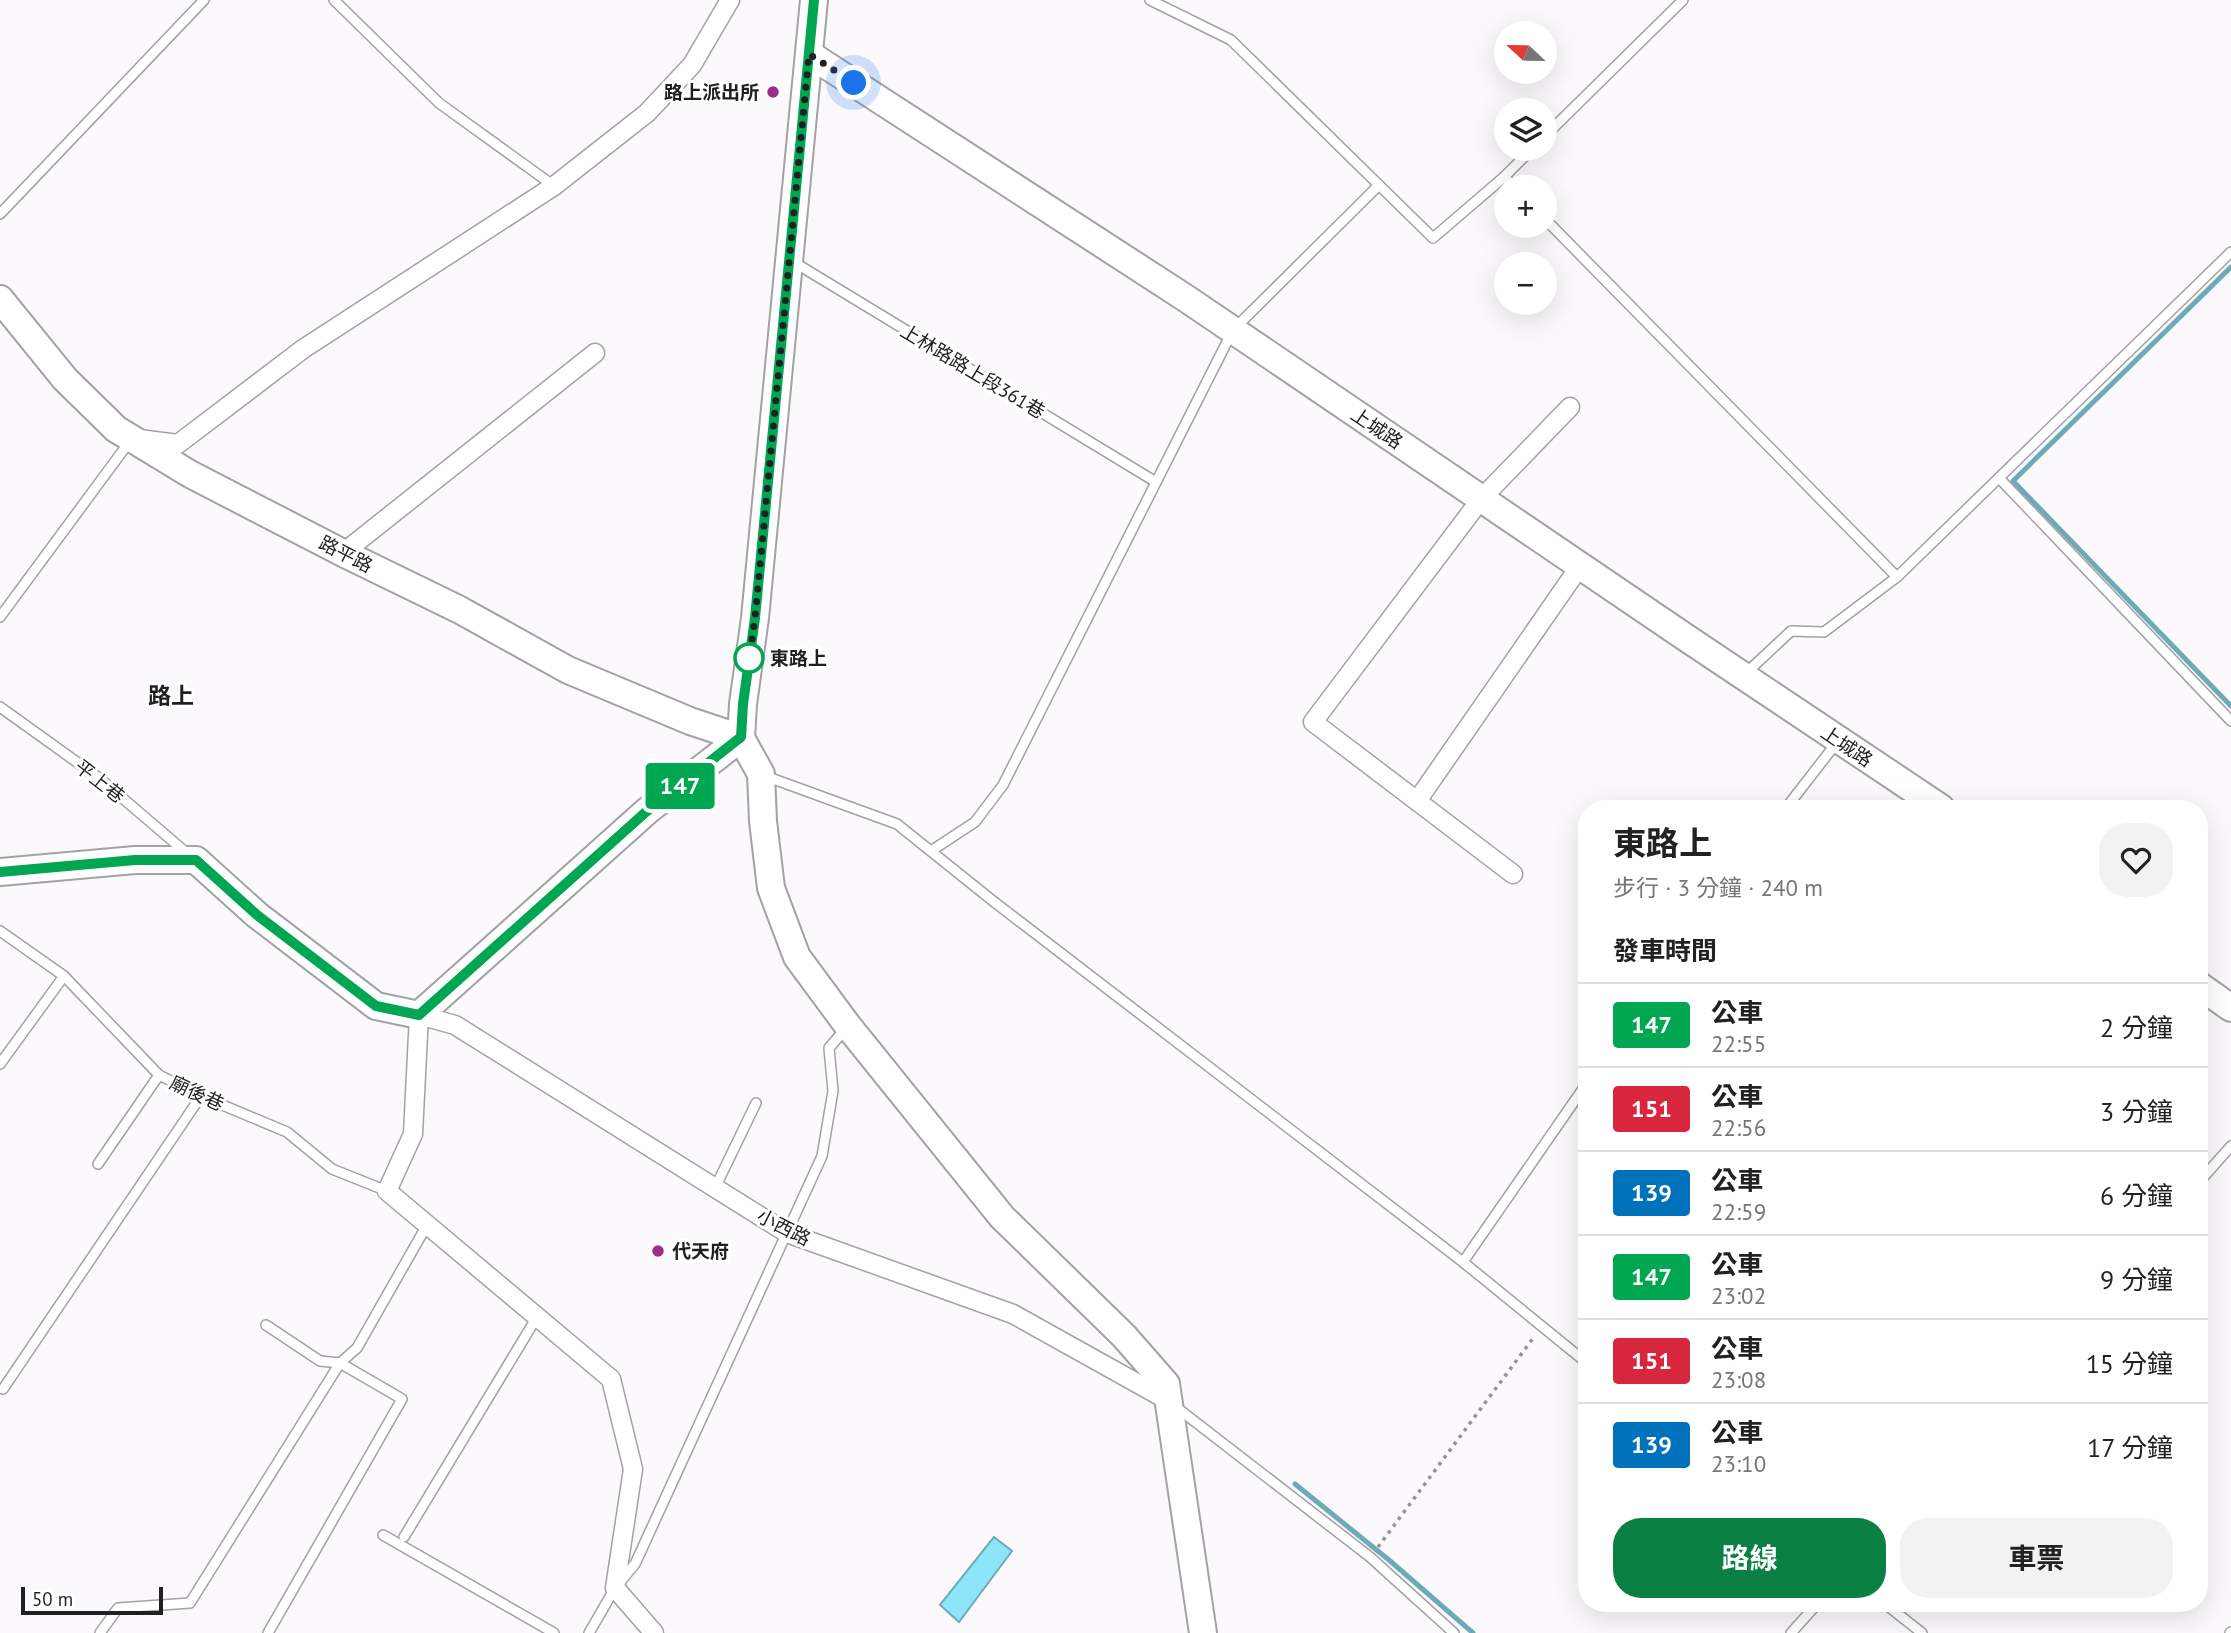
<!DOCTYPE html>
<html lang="zh-TW">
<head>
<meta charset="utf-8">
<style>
  :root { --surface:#fff; --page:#f2f2f2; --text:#222; --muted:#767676; --line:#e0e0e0; --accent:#0b8043 }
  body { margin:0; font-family:"PT Sans","Noto Sans TC",sans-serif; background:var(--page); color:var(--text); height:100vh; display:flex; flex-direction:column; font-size:26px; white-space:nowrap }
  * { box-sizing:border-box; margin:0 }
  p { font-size:23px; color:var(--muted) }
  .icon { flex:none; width:38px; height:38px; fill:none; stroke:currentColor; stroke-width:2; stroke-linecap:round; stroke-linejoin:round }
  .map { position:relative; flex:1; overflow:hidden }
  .sheet { position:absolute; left:1578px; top:800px; width:630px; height:812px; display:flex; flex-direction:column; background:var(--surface); border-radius:28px; box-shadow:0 7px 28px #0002 }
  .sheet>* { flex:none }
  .badge { padding:0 14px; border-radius:5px; font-size:24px; line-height:46px }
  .needle { width:46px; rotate:292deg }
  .controls { position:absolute; left:1494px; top:21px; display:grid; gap:14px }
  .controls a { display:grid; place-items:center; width:63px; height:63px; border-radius:50%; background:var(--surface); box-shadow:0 7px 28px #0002; font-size:35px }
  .scale { position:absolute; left:21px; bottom:18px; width:142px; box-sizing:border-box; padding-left:7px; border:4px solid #201f21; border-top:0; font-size:19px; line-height:24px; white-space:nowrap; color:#201f21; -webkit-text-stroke:5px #fff; paint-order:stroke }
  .you { position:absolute; width:35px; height:35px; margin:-18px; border:5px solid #fff; border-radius:50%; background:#1a73e8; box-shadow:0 0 0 10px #1a73e833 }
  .map>.badge { position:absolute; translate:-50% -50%; box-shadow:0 0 0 4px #fff }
  h2 { padding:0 35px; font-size:26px; line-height:63px }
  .round { display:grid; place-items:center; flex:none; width:74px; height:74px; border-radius:28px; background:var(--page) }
  .head { display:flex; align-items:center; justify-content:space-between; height:119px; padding:0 35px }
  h1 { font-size:33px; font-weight:700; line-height:52px }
  .action { display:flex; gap:14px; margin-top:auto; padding:14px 35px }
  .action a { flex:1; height:80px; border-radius:28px; background:var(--accent); color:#fff; font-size:28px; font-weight:700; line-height:80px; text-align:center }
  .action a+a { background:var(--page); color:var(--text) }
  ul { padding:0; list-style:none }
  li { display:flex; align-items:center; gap:21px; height:84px; padding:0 35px; border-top:2px solid var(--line) }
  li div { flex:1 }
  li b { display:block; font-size:26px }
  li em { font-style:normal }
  li .badge { min-width:77px; font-weight:700; text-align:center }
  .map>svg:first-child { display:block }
</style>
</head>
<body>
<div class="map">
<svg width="2231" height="1633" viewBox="0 0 2231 1633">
  <rect width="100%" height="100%" fill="#fcf9fd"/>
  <polygon fill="#8ee5f9" stroke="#6daab8" stroke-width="2" points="994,1537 1012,1551 959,1622 940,1605"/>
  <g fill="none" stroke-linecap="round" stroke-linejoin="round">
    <g stroke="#6daab8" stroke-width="5">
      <polyline points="2231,267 2013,481 2231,706"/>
      <polyline points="1295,1484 1389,1560 1473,1633"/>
    </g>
    <defs>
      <g id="lane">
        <polyline points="334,0 439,103 554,186"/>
        <polyline points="1150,0 1231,40 1433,238 1504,177 1514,187"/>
        <polyline points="1545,136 1683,0"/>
        <polyline points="1504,177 1532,149"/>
        <polyline points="0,214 204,0"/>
        <polyline points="1545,219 1897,577"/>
        <polyline points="792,261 1156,482"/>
        <polyline points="1999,478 2231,721"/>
        <polyline points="0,617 130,441"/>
        <polyline points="1744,675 1791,631 1824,632 1897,577 2231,252"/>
        <polyline points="0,707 99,778 189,855"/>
        <polyline points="765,776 897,824 993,901 1463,1262 1587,1363"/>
        <polyline points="1786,808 1838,741"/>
        <polyline points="931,851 975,822 1003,785 1233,330 1379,185"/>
        <polyline points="0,931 64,976 159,1075 201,1096 287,1132 332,1169 387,1191"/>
        <polyline points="0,1064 64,976"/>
        <polyline points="98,1164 159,1075"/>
        <polyline points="2200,1181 2231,1146"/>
        <polyline points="715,1188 756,1103"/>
        <polyline points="1463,1262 1587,1083"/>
        <polyline points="266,1325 320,1361 340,1363 402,1399 268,1633"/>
        <polyline points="3,1389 201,1096"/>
        <polyline points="1176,1407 1370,1557 1454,1633"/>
        <polyline points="383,1535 554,1633"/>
        <polyline points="404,1537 537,1317"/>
        <polyline points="1884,1603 1922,1633"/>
        <polyline points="100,1633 118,1608 190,1603 340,1363 357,1348 427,1225"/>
        <polyline points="589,1633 615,1588 635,1564 822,1156 833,1091 829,1048 846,1028"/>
        <polyline points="1791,1633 1818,1603"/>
        <polyline points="2230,1633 2231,1632"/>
      </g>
      <g id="street">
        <polyline points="139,439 178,444 303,349 554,186 647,113 692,65 730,0"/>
        <polyline points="343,553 595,353"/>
        <polyline points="1417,801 1580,566"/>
        <polyline points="1513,874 1313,722 1481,499 1570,407"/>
        <polyline points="654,1633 615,1588 633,1469 611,1379 387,1191 413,1134 419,1015 455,1025 787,1233 1013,1314 1169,1401"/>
      </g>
      <g id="secondary">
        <polyline points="809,54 1187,299 1685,637 1941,808"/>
        <polyline points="0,299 65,379 116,429 190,474 343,553 460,610 568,670 690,721 741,738"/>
        <polyline points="741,738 761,774 763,821 771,888 797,957 848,1026 1002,1217 1124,1336 1166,1384 1203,1633"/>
        <polyline points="0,872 135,860 196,860 257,915 376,1006 419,1015 647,811 741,738 743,704 755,618 814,0"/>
        <polyline points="2200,986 2231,1008"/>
      </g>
    </defs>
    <use href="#lane" stroke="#a3a1a4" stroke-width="12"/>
    <use href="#street" stroke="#a3a1a4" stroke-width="21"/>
    <use href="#secondary" stroke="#a3a1a4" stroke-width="30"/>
    <polyline stroke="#959396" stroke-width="3.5" stroke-dasharray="3.5 5" stroke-linecap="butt" points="1378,1547 1534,1337"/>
    <use href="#lane" stroke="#fff" stroke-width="9"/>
    <use href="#street" stroke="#fff" stroke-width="18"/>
    <use href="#secondary" stroke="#fff" stroke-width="26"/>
  </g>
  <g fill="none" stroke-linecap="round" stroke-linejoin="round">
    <defs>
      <polyline id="line" points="0,872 135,860 196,860 257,915 376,1006 419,1015 647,811 741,737 743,704 755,618 814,0"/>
    </defs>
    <use href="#line" stroke="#fff" stroke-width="16"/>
    <use href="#line" stroke="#00a651" stroke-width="10"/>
    <polyline stroke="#201f21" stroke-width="7" stroke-dasharray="0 12.6" points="749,658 749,661 755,618 809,54 854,83"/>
  </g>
  <g fill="#9f2c88" stroke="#fff" stroke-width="2.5">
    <circle cx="773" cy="92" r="7"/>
    <circle cx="658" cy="1251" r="7"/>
  </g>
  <circle fill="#fff" stroke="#00a651" stroke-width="3.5" cx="749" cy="658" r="14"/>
  <g text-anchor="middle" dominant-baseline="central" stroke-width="6" stroke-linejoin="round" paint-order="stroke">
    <g font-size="19" font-weight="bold" fill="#201f21" stroke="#fff" text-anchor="end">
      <text x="759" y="92">路上派出所</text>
      <text x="672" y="1251" text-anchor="start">代天府</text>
    </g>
    <g font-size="19" fill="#201f21" stroke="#fff">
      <text transform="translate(973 371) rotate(31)">上林路路上段361巷</text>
      <text transform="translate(1377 428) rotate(34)">上城路</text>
      <text transform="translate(346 554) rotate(27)">路平路</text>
      <text transform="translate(1847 746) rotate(34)">上城路</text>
      <text transform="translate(100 781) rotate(38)">平上巷</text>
      <text transform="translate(197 1093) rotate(25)">廟後巷</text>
      <text transform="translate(784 1227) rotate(27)">小西路</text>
    </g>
    <g font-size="19" font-weight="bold" fill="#201f21" stroke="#fff" text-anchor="start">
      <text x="770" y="658">東路上</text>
    </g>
    <g font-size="23" font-weight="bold" fill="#201f21" stroke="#fff">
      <text x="171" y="695">路上</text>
    </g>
  </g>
</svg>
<div class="controls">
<a><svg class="needle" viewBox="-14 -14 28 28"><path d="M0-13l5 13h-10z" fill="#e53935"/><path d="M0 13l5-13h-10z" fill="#767676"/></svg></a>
<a><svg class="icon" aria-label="layers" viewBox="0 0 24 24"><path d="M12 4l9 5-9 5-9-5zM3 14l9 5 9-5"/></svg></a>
<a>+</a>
<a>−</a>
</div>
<div class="scale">50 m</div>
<div class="you" style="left:854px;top:83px"></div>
<b class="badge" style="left:680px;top:786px;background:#00a651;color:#fff">147</b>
<section class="sheet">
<div class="head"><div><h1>東路上</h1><p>步行 · 3 分鐘 · 240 m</p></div><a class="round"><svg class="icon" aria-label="heart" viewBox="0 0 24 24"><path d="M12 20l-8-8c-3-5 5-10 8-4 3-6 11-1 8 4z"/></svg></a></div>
<h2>發車時間</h2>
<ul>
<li><span class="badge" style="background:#00a651;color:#fff">147</span><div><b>公車</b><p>22:55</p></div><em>2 分鐘</em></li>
<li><span class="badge" style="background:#d7263d;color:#fff">151</span><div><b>公車</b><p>22:56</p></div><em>3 分鐘</em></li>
<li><span class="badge" style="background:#0072bc;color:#fff">139</span><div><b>公車</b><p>22:59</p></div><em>6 分鐘</em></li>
<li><span class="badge" style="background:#00a651;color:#fff">147</span><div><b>公車</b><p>23:02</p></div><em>9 分鐘</em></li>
<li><span class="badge" style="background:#d7263d;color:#fff">151</span><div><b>公車</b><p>23:08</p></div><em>15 分鐘</em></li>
<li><span class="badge" style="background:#0072bc;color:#fff">139</span><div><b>公車</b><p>23:10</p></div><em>17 分鐘</em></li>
</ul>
<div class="action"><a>路線</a><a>車票</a></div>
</section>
</div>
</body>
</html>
